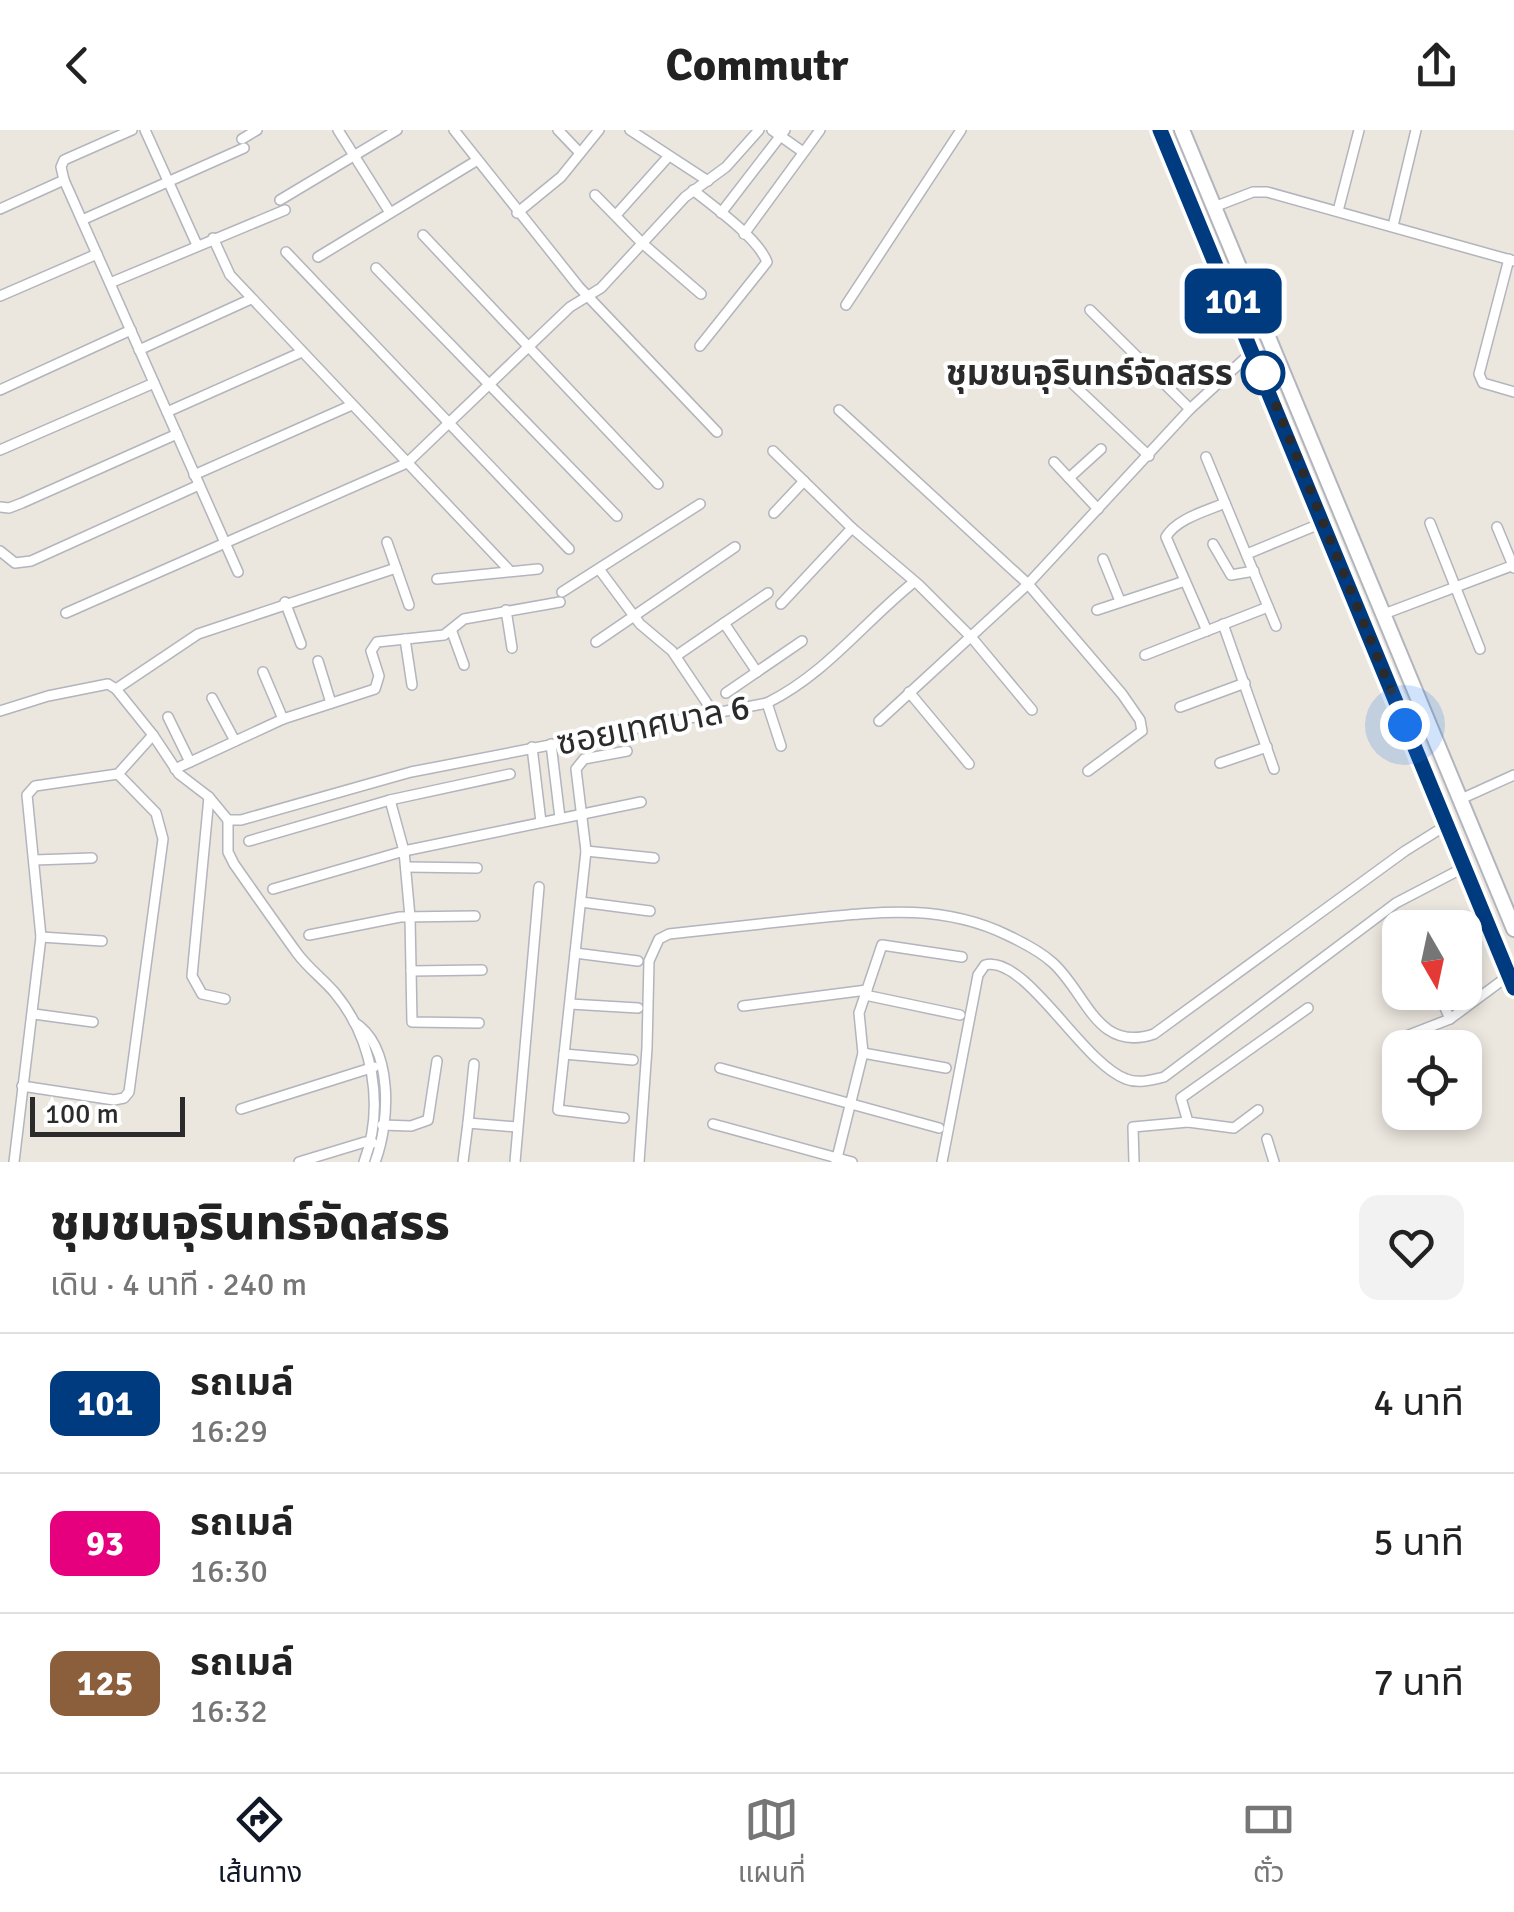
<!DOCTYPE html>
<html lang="th">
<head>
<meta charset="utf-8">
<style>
  :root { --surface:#fff; --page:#f2f2f2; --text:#222; --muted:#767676; --line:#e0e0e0; --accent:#111827 }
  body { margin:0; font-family:Signika,"Noto Sans Thai",sans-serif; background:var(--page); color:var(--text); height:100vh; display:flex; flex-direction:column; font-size:38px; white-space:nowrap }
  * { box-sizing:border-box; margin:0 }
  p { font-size:32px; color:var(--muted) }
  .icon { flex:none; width:55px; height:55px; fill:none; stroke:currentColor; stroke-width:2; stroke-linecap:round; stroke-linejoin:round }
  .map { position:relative; height:1032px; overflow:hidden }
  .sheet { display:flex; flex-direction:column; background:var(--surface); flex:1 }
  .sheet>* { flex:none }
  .badge { padding:0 20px; border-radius:15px; font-size:35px; line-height:65px }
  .needle { width:65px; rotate:171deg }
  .controls { position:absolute; left:1382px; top:780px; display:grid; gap:20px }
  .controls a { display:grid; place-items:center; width:100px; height:100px; border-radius:20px; background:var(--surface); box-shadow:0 5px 15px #0003; font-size:50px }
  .scale { position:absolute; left:30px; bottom:25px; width:155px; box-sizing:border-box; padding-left:10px; border:5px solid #2b2b2b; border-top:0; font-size:28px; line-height:35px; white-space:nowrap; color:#2b2b2b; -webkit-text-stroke:8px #fff; paint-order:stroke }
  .you { position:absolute; width:50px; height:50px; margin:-25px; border:8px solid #fff; border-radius:50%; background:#1a73e8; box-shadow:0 0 0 15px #1a73e833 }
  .map>.badge { position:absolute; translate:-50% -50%; box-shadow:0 0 0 5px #fff }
  .round { display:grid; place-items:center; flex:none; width:105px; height:105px; border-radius:20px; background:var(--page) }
  .head { display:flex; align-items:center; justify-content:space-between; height:170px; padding:0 50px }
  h1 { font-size:48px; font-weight:800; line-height:75px }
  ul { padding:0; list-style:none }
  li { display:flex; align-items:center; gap:30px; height:140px; padding:0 50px; border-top:2px solid var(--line) }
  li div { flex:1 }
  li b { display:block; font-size:38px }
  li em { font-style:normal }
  li .badge { min-width:110px; font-weight:700; text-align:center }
  header { display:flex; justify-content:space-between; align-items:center; height:130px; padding:0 50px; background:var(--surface); font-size:45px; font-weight:800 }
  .dock { display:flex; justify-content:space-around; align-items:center; height:140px; border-top:2px solid var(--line); background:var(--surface); font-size:28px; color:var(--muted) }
  .dock a { display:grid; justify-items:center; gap:5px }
  .dock .current { color:var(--accent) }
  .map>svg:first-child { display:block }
</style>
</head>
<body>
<header><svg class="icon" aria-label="back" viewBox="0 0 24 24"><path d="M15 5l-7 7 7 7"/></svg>Commutr<svg class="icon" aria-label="share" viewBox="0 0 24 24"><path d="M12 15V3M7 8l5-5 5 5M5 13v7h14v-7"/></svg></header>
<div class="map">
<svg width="1514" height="1032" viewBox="0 0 1514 1032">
  <rect width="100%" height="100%" fill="#ebe6de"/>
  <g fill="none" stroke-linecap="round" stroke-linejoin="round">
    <defs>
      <g id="street">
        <polyline points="132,0 64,30 61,37 64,50 238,442"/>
        <polyline points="145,0 197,115"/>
        <polyline points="338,0 389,81"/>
        <polyline points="454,0 579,157 717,302"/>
        <polyline points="558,0 580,23"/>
        <polyline points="630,0 708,51"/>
        <polyline points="772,0 803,22"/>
        <polyline points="242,9 257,0"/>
        <path d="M693,60C714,77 758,108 767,132L700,216"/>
        <polyline points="595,65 642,113 701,164"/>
        <polyline points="280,70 397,0"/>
        <polyline points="1214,77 1253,62 1267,62 1514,131"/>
        <polyline points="0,79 64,50"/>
        <polyline points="1338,81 1359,0"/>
        <polyline points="517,83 561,47 599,0"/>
        <polyline points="721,83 785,0"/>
        <polyline points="616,85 668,27"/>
        <polyline points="82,90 244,18"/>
        <polyline points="1393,96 1416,0"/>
        <polyline points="744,104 820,0"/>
        <polyline points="423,105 658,354"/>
        <polyline points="213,108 230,145 510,441"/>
        <polyline points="286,122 569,419"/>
        <polyline points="318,127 476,31"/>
        <polyline points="1509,129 1479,244 1483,253 1514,262"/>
        <polyline points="376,138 617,386"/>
        <polyline points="110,153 285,80"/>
        <polyline points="0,166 97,124"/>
        <polyline points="846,175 961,0"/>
        <polyline points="1090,180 1190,279"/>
        <polyline points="139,220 251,169"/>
        <polyline points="1055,237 1149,326"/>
        <polyline points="0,260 131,200"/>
        <polyline points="839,280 1028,454 1122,564 1140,590 1142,601 1088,641"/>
        <polyline points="167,282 302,222"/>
        <polyline points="0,320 154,253"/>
        <polyline points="773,321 852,398 919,455 972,508 1032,580"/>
        <polyline points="1206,327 1276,496"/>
        <polyline points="1054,332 1098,379"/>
        <polyline points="194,345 352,275"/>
        <polyline points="1069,348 1101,319"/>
        <polyline points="0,377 9,378 22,373 177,304"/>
        <polyline points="774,383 804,351"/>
        <polyline points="1430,393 1480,519"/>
        <polyline points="1497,397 1514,438"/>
        <polyline points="387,412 409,475"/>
        <polyline points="1213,414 1231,445 1254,441"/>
        <polyline points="0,421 15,433 31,431 199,355"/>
        <polyline points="1247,424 1322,393"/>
        <polyline points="1103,429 1120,471"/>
        <polyline points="599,439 640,494 672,521 715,585"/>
        <polyline points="437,449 538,439"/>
        <polyline points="562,462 700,374"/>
        <polyline points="285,472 301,514"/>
        <polyline points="781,474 852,398"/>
        <polyline points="506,480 512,518"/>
        <polyline points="1097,480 1185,451"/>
        <polyline points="66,483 407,333 570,177 601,158 685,67 726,37 759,0"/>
        <polyline points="1384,484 1514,435"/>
        <polyline points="724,493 757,542"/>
        <polyline points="1223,494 1274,639"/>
        <path d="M1207,501L1166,407C1176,389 1206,381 1225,373"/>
        <polyline points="452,502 464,535"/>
        <polyline points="405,509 412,555"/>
        <polyline points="596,512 735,417"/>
        <polyline points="1145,525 1268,477"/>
        <polyline points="676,526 768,463"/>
        <polyline points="318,531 331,573"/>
        <polyline points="263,542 283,589"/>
        <polyline points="116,559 198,504 396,438"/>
        <polyline points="909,562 969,634"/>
        <polyline points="726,563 802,511"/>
        <polyline points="212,568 235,611"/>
        <polyline points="767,573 781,616"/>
        <polyline points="1180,577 1245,553"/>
        <polyline points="0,581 48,566 108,554 116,559 153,605 179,644 209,667 228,690"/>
        <polyline points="168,587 190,632"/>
        <polyline points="879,591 1028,454 1190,279 1253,221"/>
        <polyline points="551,614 560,688"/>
        <polyline points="532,617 541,692"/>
        <polyline points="1220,633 1267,617"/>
        <polyline points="175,639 283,589 375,559 379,546 371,521 377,512 444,505 464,489 560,472"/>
        <polyline points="510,644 390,670 404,721 641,672"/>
        <polyline points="209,667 192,846 202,864 225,869"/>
        <polyline points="1461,669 1514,645"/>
        <path d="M228,690H241L411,642L767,573C826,544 864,492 914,452"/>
        <path d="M228,690V722L234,734C255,764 276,794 297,823C308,838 323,849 335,863C373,909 385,976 364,1032"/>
        <polyline points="249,711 390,670"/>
        <polyline points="586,721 654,728"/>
        <polyline points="34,730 92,728"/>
        <polyline points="407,737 477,738"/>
        <polyline points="273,759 404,721 410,787 412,892 479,893"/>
        <polyline points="581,772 650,781"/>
        <polyline points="309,805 400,787 475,786"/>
        <polyline points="41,807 102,811"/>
        <polyline points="575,823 638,831"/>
        <polyline points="411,841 482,840"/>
        <polyline points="1438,862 1450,889"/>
        <polyline points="865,865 960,885"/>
        <polyline points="570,874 638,878"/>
        <polyline points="743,876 867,860"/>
        <polyline points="34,884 93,892"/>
        <path d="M354,892C394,917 390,993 375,1032"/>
        <polyline points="1396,910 1450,889 1508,846"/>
        <polyline points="863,923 946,938"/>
        <polyline points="564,924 633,930"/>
        <polyline points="720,938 939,998"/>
        <polyline points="22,956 114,970 124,968 129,962 163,709 156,683 118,644"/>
        <polyline points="241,979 374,937"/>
        <polyline points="1258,980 1234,998 1188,992 1181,968 1308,878"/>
        <polyline points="624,988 558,980 586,721 576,639 584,629 627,621"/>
        <polyline points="468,993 474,934"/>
        <polyline points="713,994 852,1032"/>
        <polyline points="382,995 411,996 428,990 437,931"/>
        <polyline points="1267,1009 1274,1032"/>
        <polyline points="14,1032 41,807 27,665 35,656 118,644 153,605"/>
        <polyline points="299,1032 365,1012 373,1013"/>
        <polyline points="463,1032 468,993 517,997"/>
        <polyline points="515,1032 539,757"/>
        <path d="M639,1032L647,918L649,831L659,809L669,804C715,799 760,794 806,789C876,782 941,773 1007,805C1022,812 1040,821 1053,833C1087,864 1097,923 1154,904L1405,721L1445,696"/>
        <polyline points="836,1032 863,923 859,883 882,815 962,827"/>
        <path d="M942,1032L978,845L985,835C1026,825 1082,933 1126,949C1138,954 1152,950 1164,947L1396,773L1463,738"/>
        <polyline points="1134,1032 1133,997 1188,992"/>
      </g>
      <g id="secondary">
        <polyline points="1161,0 1514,858"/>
        <polyline points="1182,0 1514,799"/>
      </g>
    </defs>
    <use href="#street" stroke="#b2b5bd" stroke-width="12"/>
    <use href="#secondary" stroke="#b2b5bd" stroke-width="18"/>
    <use href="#street" stroke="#fff" stroke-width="9"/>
    <use href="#secondary" stroke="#fff" stroke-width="14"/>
  </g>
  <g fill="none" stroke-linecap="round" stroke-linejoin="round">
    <defs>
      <polyline id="line" points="1160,0 1514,858"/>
    </defs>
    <use href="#line" stroke="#fff" stroke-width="22"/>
    <use href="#line" stroke="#003b80" stroke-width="15"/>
    <polyline stroke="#2b2b2b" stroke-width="10" stroke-dasharray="0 18" points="1263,243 1405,595"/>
  </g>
  <circle fill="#fff" stroke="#003b80" stroke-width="5" cx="1263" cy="243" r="20"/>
  <g text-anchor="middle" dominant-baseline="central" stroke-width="8" stroke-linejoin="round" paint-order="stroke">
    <g font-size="35" font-weight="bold" fill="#2b2b2b" stroke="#fff" text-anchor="end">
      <text x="1233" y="243">ชุมชนจุรินทร์จัดสรร</text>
    </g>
    <g font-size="35" fill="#2b2b2b" stroke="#fff">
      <text transform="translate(653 595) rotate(-11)">ซอยเทศบาล 6</text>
    </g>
  </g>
</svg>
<div class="controls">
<a><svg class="needle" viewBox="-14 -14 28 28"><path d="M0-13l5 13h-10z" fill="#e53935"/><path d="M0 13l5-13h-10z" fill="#767676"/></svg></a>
<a><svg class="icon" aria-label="locate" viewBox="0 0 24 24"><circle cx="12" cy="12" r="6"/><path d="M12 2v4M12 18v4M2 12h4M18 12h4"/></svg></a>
</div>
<div class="scale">100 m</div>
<div class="you" style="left:1405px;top:595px"></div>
<b class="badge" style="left:1233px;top:171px;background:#003b80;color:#fff">101</b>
</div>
<section class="sheet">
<div class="head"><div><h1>ชุมชนจุรินทร์จัดสรร</h1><p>เดิน · 4 นาที · 240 m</p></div><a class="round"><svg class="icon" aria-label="heart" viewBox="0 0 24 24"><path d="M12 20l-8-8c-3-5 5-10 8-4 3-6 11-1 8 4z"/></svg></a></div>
<ul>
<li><span class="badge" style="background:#003b80;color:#fff">101</span><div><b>รถเมล์</b><p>16:29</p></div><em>4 นาที</em></li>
<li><span class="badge" style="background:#e6007e;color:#fff">93</span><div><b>รถเมล์</b><p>16:30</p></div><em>5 นาที</em></li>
<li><span class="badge" style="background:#8b5e3c;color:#fff">125</span><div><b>รถเมล์</b><p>16:32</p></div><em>7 นาที</em></li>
</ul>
</section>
<nav class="dock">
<a class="current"><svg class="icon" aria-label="directions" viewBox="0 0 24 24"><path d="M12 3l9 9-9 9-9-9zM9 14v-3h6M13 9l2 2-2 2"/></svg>เส้นทาง</a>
<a><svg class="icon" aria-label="map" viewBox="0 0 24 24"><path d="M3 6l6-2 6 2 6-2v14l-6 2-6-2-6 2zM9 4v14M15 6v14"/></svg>แผนที่</a>
<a><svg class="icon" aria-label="tickets" viewBox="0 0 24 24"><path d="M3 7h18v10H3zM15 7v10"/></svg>ตั๋ว</a>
</nav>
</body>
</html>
